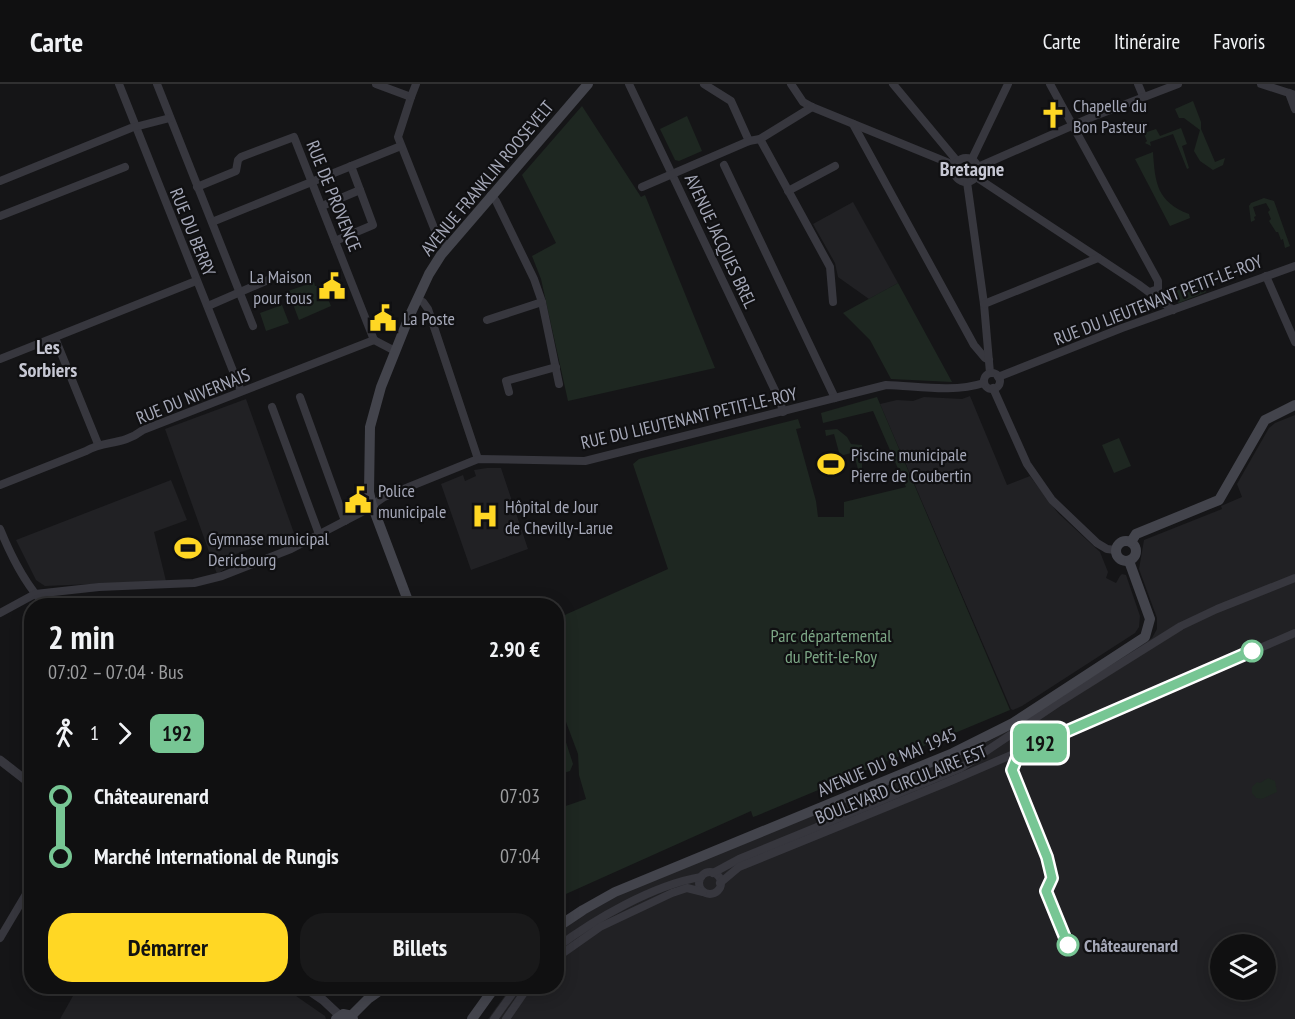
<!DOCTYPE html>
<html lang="fr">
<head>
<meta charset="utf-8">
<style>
  :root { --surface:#101011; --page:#19191a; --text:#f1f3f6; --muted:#9c9d9f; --line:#303031; --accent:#ffd724 }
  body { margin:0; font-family:"PT Sans Narrow",sans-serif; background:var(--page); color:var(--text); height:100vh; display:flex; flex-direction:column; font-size:22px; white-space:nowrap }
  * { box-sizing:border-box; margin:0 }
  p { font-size:20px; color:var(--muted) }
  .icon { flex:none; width:33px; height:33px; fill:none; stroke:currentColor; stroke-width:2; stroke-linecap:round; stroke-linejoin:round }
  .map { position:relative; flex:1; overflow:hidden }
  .sheet { position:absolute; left:24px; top:514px; width:540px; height:396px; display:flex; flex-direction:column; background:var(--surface); border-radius:24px; box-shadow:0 3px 15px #0003,0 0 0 2px var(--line) }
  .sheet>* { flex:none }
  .badge { padding:0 12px; border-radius:9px; font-size:21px; line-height:39px }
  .tools { position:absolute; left:1210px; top:850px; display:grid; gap:12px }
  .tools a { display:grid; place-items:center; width:66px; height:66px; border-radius:50%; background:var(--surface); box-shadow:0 3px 15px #0003,0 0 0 2px var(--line); font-size:30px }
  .map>.badge { position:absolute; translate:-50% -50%; box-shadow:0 0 0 3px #fff }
  .legs { display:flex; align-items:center; gap:9px; height:66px; padding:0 24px; font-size:20px }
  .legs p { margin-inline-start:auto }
  .summary { display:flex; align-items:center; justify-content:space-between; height:102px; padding:0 24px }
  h1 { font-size:33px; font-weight:600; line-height:45px }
  .button { display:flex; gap:12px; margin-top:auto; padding:12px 24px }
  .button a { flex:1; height:69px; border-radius:24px; background:var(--accent); color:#111; font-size:24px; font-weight:600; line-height:69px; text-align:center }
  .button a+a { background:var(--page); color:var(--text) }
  ul { padding:0 24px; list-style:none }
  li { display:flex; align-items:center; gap:21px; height:60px; font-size:22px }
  li i { display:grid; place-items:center; width:9px; height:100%; margin:0 8px; background:currentColor }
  li i::after { content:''; width:15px; height:15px; margin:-8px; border:4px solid; border-radius:50%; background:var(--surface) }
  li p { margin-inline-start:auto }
  li:first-child i { background:linear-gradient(#0000 50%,currentColor 0) }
  li:last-child i { background:linear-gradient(currentColor 50%,#0000 0) }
  header { display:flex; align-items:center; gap:36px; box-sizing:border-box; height:84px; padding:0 30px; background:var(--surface); border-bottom:2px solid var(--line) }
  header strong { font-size:28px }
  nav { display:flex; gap:33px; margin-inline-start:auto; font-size:21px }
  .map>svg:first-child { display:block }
</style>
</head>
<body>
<header>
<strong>Carte</strong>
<nav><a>Carte</a><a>Itinéraire</a><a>Favoris</a></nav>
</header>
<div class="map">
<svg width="1295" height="935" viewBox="0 0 1295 935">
  <rect width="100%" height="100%" fill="#151517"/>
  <g fill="#212124" fill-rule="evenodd">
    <polygon points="853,118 898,199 869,215 838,193 835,179 813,140"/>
    <polygon points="970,312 1007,401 1030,392 1058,429 1100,468 1108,488 1106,494 1116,499 1120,492 1122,490 1126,491 1140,532 1139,543 1135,549 1022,622 1013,626 1011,625 880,320 897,316 913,317 924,313 962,315"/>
    <polygon points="246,315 294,449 225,474 228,483 217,490 165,345"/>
    <path d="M1295,331V935H488L511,903H556L557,849L578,834L627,807L947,676L993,655L1152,554L1157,545V534L1139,485L1144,456L1222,425L1221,422L1242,413L1237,400L1269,344L1275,339ZM1221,861H1266V906H1221Z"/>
    <polygon points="487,384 501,384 528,465 471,486 441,400 463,391 465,397 476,392 474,386"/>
    <polygon points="171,396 187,436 154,448 166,497 45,502 36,496 16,456"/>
    <polygon points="78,903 283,903 325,932 326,935 60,935"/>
  </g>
  <g fill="#1e2721">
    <polygon points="1193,17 1201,38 1201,45 1215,78 1225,74 1223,81 1213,86 1200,77 1194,67 1200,46 1184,34 1179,34 1175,25"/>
    <polygon points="582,22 641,113 645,111 715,284 568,317 541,195 532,172 556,159 522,91"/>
    <polygon points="687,32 702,67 679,77 675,76 660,45"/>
    <polygon points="1143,37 1147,48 1156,45 1160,52 1181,44 1187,60 1182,62 1189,84 1187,85 1173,50 1150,58 1151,62 1145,59 1147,57 1139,39"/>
    <path d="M1153,68C1155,99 1157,118 1189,130L1190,134L1170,142L1135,75Z"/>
    <polygon points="1264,114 1274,117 1290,162 1285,164 1283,155 1281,156 1278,148 1276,148 1269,137 1271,135 1268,128 1270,126 1266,119 1253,123 1256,132 1254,133 1255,136 1251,138 1249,122 1251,119"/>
    <polygon points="1199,195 1206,208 1179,219 1174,216 1171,210"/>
    <polygon points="314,198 315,202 322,201 331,222 299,236 288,207"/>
    <polygon points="898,199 952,298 891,295 870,256 843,229"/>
    <polygon points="282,221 289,239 266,247 260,229"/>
    <polygon points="877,313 1010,626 756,732 753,733 751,727 557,814 557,725 586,715 579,691 578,670 557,614 557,562 566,558 558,534 668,485 633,380 639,375 798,335 801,344 796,345 816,417 818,433 844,433 844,418 906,403 873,327 823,339 821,329"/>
    <polygon points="837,345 847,353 851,360 862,361 862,392 860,393 854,370 855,368 840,372 834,350 826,352 825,346"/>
    <polygon points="1119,354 1131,382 1114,389 1102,361"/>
    <polygon points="557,630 573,680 570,687 557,691"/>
    <polygon points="1268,694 1275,697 1277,708 1262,715 1256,714 1252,709 1252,703 1257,698 1260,699"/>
  </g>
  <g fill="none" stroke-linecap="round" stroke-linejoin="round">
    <g stroke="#37373e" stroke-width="8">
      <polyline points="119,0 241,307"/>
      <polyline points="157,0 253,242"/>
      <polyline points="376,0 411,13 398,53 436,149 447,163"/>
      <polyline points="629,0 780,317 783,328"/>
      <polyline points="704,0 731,17 749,57"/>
      <polyline points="791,0 803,18 812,23 954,81"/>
      <polyline points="893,0 957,77"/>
      <polyline points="1050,0 1158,197 1158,205 1150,208"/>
      <polyline points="1138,0 1143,12"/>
      <polyline points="1261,0 1295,11"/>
      <polyline points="1289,9 1295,25"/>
      <polyline points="411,13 416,0"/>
      <polyline points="853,40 974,261 985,274 989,276"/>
      <polyline points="760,55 830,183 833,218"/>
      <circle cx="966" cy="86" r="12"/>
      <polyline points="972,75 1008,0"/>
      <polyline points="724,81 835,314"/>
      <polyline points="978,83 1092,33 1178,0"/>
      <polyline points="976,93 1138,200 1173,226"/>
      <polyline points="0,97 131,44 170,34"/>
      <polyline points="967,98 984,220 990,289"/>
      <polyline points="197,103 236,87 238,76 241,73 294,53 374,256"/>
      <polyline points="642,103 749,57 760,55 812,23"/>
      <polyline points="788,107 835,82"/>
      <polyline points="491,111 496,117 534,195 542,218 559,300"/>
      <polyline points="322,122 360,106 351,82"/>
      <polyline points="0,132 125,83"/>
      <polyline points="212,138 401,62"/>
      <polyline points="335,157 373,141 360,106"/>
      <polyline points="1266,192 1295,258"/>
      <polyline points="417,215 423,218 428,225 478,375"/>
      <polyline points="984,220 1098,174"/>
      <polyline points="208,222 268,196"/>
      <polyline points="487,236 542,218"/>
      <polyline points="55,254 98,360"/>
      <polyline points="0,275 196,197"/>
      <circle cx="992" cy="297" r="8"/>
      <polyline points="998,293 1122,244 1295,182"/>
      <polyline points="993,304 1027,380 1052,416 1097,459 1107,465 1115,466"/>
      <polyline points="509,308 506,297 556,283"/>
      <polyline points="300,313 345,437"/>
      <polyline points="272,323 319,450"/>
      <path d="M0,401L86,367C105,356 122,362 143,346L374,256L395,267"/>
      <path d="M0,445C11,472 25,501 46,522"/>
      <path d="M0,529L35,510L99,503L194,499L222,492L291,465L364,427L384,413L478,375L585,377L886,301C918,302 952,309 984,299"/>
      <circle cx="710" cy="799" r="11"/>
      <polyline points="713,789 739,775 961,684 1061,617 1181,542 1217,525 1295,494"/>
      <polyline points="720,799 739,783 953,696 1295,549"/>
      <polyline points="0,854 32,800"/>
      <path d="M556,864C595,835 653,801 701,793"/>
      <polyline points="556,874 600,843 672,809 687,804 703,808"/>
      <polyline points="494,935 517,903"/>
      <polyline points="506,935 528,903"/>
    </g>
    <g stroke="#37373e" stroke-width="9">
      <polyline points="0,676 32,701"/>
      <polyline points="304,903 323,916 339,931"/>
    </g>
    <g stroke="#43444c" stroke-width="10">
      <circle cx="1126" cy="467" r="10"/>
      <polyline points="1131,458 1136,450 1219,416 1265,336 1295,321"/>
      <polyline points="410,522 372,421 369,408 370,343 381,303 409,233 429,190 441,171 588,0"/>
      <polyline points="556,844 583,826 615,808 953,669 1013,639 1145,553 1150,535 1129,477"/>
      <polyline points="351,932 368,915 385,903"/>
      <polyline points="336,935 343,930 348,931 353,935"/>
      <polyline points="472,935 495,903"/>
    </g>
  </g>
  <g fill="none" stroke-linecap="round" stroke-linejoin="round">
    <defs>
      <polyline id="line-1" points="1068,861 1046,807 1052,794 1047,773 1012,686 1019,668 1252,567"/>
    </defs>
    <use href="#line-1" stroke="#fff" stroke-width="14"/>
    <use href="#line-1" stroke="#77c694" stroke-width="9"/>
  </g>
  <defs>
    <symbol id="church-bare" viewBox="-9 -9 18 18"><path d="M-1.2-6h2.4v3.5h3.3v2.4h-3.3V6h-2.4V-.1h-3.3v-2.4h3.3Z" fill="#ffd724" stroke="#101012" stroke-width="2.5" paint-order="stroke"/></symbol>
    <symbol id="civic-bare" viewBox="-9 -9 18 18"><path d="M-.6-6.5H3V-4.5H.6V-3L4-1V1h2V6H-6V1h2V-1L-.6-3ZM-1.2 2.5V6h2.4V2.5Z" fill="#ffd724" stroke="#101012" stroke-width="2.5" paint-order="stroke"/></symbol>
    <symbol id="stadium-bare" viewBox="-9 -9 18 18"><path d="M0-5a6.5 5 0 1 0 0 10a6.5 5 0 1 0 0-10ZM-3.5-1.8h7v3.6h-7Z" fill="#ffd724" stroke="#101012" stroke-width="2.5" paint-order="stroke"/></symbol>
    <symbol id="hospital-bare" viewBox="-9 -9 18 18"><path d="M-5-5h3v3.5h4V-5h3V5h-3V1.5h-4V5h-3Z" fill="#ffd724" stroke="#101012" stroke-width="2.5" paint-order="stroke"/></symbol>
  </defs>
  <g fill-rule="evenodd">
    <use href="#church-bare" x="1034" y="12" width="38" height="38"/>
    <use href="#civic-bare" x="313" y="183" width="38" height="38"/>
    <use href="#civic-bare" x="364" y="215" width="38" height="38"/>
    <use href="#stadium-bare" x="812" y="361" width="38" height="38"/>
    <use href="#civic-bare" x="339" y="397" width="38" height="38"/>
    <use href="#hospital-bare" x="466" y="413" width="38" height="38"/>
    <use href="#stadium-bare" x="169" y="445" width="38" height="38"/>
  </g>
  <g fill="#fff" stroke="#77c694" stroke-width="3">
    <circle cx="1252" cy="567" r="10"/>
    <circle cx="1068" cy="861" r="10"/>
  </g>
  <g text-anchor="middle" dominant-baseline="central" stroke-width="4.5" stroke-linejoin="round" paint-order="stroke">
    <g font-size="18" fill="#a5a8b8" stroke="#101012" text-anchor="start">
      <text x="1073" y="21">Chapelle du<tspan x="1073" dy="21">Bon Pasteur</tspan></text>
      <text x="312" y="192" text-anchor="end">La Maison<tspan x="312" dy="21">pour tous</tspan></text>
      <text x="403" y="234">La Poste</text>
      <text x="851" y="370">Piscine municipale<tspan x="851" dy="21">Pierre de Coubertin</tspan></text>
      <text x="378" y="406">Police<tspan x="378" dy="21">municipale</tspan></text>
      <text x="505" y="422">Hôpital de Jour<tspan x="505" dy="21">de Chevilly-Larue</tspan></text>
      <text x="208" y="454">Gymnase municipal<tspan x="208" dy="21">Dericbourg</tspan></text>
    </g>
    <g font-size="18" fill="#a5a8b8" stroke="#101012">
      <text transform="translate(487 94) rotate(-50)">AVENUE FRANKLIN ROOSEVELT</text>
      <text transform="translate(334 112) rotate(68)">RUE DE PROVENCE</text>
      <text transform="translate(193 148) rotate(68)">RUE DU BERRY</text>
      <text transform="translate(721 157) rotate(65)">AVENUE JACQUES BREL</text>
      <text transform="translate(1158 216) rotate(-21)">RUE DU LIEUTENANT PETIT-LE-ROY</text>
      <text transform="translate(193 312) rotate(-22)">RUE DU NIVERNAIS</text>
      <text transform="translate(689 334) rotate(-13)">RUE DU LIEUTENANT PETIT-LE-ROY</text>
      <text transform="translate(887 678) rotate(-23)">AVENUE DU 8 MAI 1945</text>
      <text transform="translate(901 700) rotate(-22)">BOULEVARD CIRCULAIRE EST</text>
    </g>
    <g font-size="18" fill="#7ba584" stroke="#101012">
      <text x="831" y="551">Parc départemental<tspan x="831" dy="21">du Petit-le-Roy</tspan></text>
    </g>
    <g font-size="18" font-weight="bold" fill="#a5a8b8" stroke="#101012" text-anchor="start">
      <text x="1084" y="861">Châteaurenard</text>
    </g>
    <g font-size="20" font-weight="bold" fill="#c7c8d4" stroke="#101012">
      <text x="972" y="85">Bretagne</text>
      <text x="48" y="263">Les<tspan x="48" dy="23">Sorbiers</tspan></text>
    </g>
  </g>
</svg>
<div class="tools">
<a><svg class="icon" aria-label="layers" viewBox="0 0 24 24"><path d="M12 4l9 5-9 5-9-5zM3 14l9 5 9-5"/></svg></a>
</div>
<b class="badge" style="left:1040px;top:659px;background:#77c694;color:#111">192</b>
<section class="sheet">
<div class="summary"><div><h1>2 min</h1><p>07:02 – 07:04 · Bus</p></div><b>2.90 €</b></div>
<div class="legs"><svg class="icon" aria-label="walk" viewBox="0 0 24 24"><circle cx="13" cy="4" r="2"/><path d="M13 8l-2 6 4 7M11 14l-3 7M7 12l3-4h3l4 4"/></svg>1<svg class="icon" aria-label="forward" viewBox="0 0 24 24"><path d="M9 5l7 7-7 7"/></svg><b class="badge" style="background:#77c694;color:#111">192</b></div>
<ul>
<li><i style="color:#77c694"></i><b>Châteaurenard</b><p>07:03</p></li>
<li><i style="color:#77c694"></i><b>Marché International de Rungis</b><p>07:04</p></li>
</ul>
<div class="button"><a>Démarrer</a><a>Billets</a></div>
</section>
</div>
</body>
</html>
